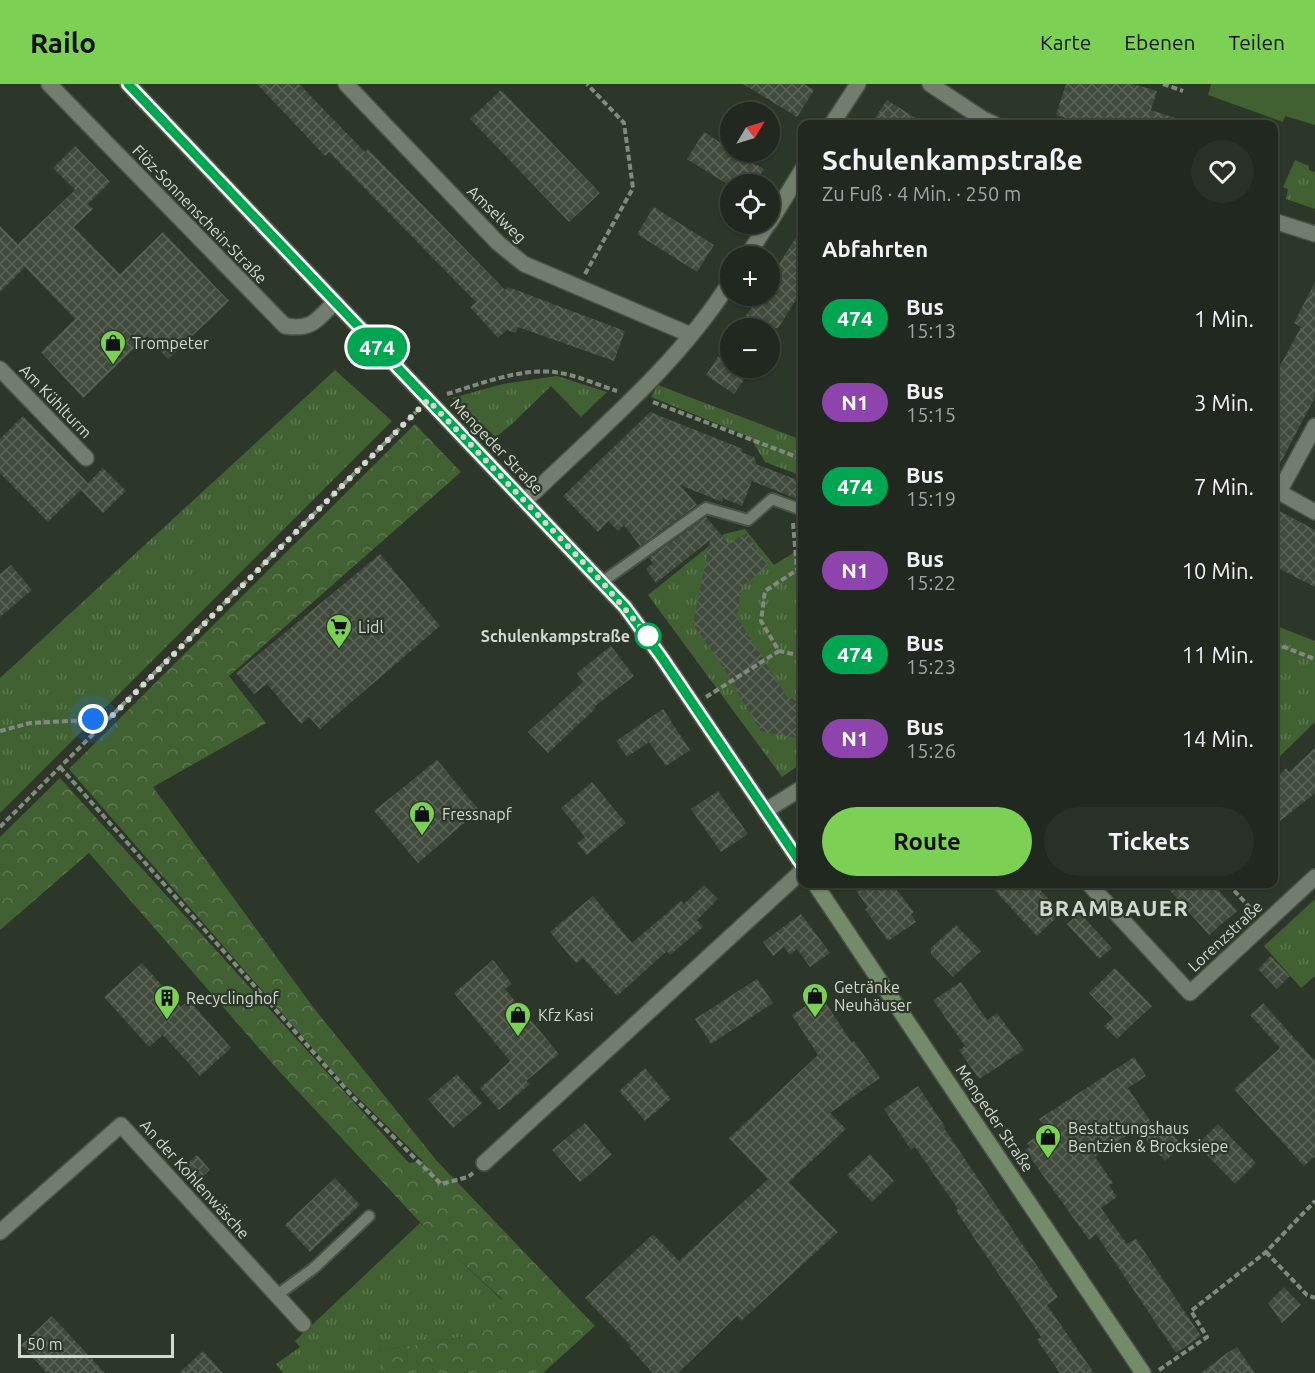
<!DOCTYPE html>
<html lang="de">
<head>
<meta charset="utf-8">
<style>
  :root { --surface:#21281f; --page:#293028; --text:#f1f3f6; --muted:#a2a6a4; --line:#3e443d; --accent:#7cd155 }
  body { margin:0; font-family:Ubuntu,sans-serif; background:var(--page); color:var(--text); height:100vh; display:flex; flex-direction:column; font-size:22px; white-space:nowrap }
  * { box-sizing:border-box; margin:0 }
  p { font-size:20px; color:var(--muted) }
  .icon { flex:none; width:33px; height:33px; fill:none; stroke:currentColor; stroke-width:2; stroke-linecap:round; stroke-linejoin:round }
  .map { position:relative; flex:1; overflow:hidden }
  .details { position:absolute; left:798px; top:36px; width:480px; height:768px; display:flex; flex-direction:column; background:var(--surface); border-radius:12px; box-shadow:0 2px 4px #0004,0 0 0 2px var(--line) }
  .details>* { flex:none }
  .badge { padding:0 12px; border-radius:20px; font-size:21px; line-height:39px }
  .needle { width:39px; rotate:52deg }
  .fabs { position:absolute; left:720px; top:18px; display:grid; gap:12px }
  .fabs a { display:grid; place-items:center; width:60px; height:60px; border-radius:50%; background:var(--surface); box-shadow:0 2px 4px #0004,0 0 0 2px var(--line); font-size:30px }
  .scale { position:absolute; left:18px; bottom:15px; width:156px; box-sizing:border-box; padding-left:6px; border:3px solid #d3d9d1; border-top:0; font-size:16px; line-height:21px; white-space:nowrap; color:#d3d9d1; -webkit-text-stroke:4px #2c3629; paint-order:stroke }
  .you { position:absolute; width:30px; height:30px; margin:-15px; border:4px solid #fff; border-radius:50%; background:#1a73e8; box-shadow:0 0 0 9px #1a73e833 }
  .map>.badge { position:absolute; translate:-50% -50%; box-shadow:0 0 0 3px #fff }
  h2 { padding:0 24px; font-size:22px; line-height:54px }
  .round { display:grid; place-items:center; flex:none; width:63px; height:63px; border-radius:32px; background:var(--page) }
  .overview { display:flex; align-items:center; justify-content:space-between; height:102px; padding:0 24px }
  h1 { font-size:28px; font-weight:700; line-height:45px }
  .action { display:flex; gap:12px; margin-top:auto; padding:12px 24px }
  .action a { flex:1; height:69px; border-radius:36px; background:var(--accent); color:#111; font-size:24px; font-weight:700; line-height:69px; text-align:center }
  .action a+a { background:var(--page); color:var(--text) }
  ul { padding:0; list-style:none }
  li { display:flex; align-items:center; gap:18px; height:84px; padding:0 24px }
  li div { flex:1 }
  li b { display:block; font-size:22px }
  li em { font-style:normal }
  li .badge { min-width:66px; font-weight:700; text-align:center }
  header { display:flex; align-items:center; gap:36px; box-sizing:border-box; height:84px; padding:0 30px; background:var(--accent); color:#111 }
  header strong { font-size:28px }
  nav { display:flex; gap:33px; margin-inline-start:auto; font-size:21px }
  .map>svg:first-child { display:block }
</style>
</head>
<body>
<header>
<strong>Railo</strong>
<nav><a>Karte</a><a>Ebenen</a><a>Teilen</a></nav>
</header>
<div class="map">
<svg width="1315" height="1289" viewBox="0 0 1315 1289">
  <defs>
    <pattern id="grass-tufts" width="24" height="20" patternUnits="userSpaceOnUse" patternTransform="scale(1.5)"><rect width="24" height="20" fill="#416133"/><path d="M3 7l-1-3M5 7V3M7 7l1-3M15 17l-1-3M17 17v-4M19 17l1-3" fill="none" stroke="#5c7750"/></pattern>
    <pattern id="forest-crowns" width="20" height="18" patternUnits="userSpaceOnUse" patternTransform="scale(1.5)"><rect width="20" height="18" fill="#416133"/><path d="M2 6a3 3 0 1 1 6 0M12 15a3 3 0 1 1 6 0" fill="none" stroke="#5c7750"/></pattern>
    <pattern id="building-cross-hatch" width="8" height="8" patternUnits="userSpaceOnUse" patternTransform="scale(1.5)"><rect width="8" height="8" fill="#414b3d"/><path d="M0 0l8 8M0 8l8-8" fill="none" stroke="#5c6458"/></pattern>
  </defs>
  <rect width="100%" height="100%" fill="#2c3629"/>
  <g fill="url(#grass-tufts)">
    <polygon points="1295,76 1309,82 1309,86 1315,88 1315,125 1286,115 1288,105 1283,103"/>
    <polygon points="335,286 392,337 0,729 0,594"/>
    <polygon points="557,292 607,308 581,333 551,302 513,339 496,353 452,314 503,300"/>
    <polygon points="658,301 802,356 802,392 765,378 750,353 651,313"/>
    <polygon points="745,445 774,481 800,465 802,466 802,679 782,693 648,511 724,450"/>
    <polygon points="1274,541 1315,557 1315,638 1274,678 1274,580 1280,582 1274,579"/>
    <polygon points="1315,815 1315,892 1301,904 1264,862"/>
    <polygon points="420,1139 502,1216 462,1253 377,1267 388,1289 283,1289 276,1280 300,1263 295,1257"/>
  </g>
  <polygon fill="url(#forest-crowns)" points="415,340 461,388 229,592 266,639 153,703 313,923 437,1077 595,1242 543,1289 388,1289 376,1267 462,1253 502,1215 431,1150 278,986 89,769 0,846 0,753 60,694 409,1079 423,1077 342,998 69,685"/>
  <polygon fill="#416133" points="1211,0 1315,0 1315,41 1285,32 1283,38 1208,11"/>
  <g fill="url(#building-cross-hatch)">
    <polygon points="257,0 299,0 365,68 368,65 505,206 508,203 625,247 614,277 518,243 516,249 507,246 498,254 470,223 476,218 329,68 325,72"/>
    <polygon points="743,0 804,0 814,6 797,33"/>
    <polygon points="1066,0 1133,0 1157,7 1151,26 1184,37 1184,40 1086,40 1056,31"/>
    <polygon points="501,6 600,109 569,138 470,35"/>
    <polygon points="887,16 925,40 871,40"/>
    <polygon points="704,48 730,65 730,68 735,68 764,85 754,100 727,100 687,75"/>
    <polygon points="75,62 110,98 88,120 93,125 74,143 120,190 163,148 229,217 168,275 147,252 83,314 41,268 75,235 25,183 0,208 0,142 18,160 75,106 53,84"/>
    <polygon points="654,123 714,161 697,188 637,150"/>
    <polygon points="802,144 802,205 789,227 778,244 737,244 760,212 770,212 770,194"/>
    <polygon points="1315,198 1315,313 1274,391 1274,326 1280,313 1274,309 1274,293 1301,243 1294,239"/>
    <polygon points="730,255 730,284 752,284 734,310 706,291"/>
    <polygon points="650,328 743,365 742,368 755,374 756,380 802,398 802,417 752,397 742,422 723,414 722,418 680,401 697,421 640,462 624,441 618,447 608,437 598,448 563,412"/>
    <polygon points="23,332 88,399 48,438 0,389 0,355"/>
    <polygon points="103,384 126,407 103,429 81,406"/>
    <polygon points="1274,424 1315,446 1315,503 1274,482"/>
    <polygon points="706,433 729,460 746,449 769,482 742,502 737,533 787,613 802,616 802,655 761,647 735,605 737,604 693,540 710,456 656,499 646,485 653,479 649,474"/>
    <polygon points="380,470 440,542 320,645 309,633 301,640 267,600 254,610 236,589"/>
    <polygon points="11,481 32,506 0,533 0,490"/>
    <polygon points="611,562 634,592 594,623 596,624 548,669 528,648 583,598 577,589"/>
    <polygon points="663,625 690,666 666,682 649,658 627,673 616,657"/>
    <polygon points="1315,664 1315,709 1274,742 1274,696 1286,684 1289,688"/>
    <polygon points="437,676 479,726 418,779 374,727"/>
    <polygon points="592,698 626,739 587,771 577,759 585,753 561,724"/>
    <polygon points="718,707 748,750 721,768 691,725"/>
    <polygon points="852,800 892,800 914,828 911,830 916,838 888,857 865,825 868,824"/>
    <polygon points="989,800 1035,800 1061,829 1037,852"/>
    <polygon points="1164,800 1213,800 1237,827 1209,851"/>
    <polygon points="704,801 718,815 697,836 703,843 670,871 667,867 617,912 583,874 576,879 550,848 593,812 632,859 681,817 684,820"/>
    <polygon points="1080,829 1112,864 1099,875 1067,840"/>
    <polygon points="801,830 830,869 810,883 797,865 790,871 784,863 773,872 763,858"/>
    <polygon points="956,841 981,867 953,893 931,870 931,864"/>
    <polygon points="1271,872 1290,892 1277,905 1258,885"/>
    <polygon points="493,876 512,900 505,905 559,970 526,997 530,1000 499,1026 480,1004 510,977 454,909"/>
    <polygon points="142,879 181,923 189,916 231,964 200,992 163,951 149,963 104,913"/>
    <polygon points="1115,884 1152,922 1117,955 1104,942 1113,934 1089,909"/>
    <polygon points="757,895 773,919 711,960 695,935"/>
    <polygon points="961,898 987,936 997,929 1024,966 979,995 959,966 965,962 933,916"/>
    <polygon points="821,912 852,959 854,957 880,994 830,1029 846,1045 789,1098 838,1148 741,1237 737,1232 678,1289 653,1289 629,1263 631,1262 585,1214 653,1150 679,1177 768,1095 729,1054 818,971 792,931"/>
    <polygon points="1263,919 1315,977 1315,1072 1304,1082 1234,1005 1280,964 1250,931"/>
    <polygon points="1134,973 1146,992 1128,1004 1155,1044 1161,1038 1180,1059 1170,1068 1172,1071 1165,1077 1136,1045 1095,1073 1113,1099 1109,1101 1117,1113 1101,1124 1127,1160 1136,1155 1201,1252 1176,1269 1096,1150 1089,1156 1025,1066 1030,1063 1027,1059 1047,1046 1039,1035"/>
    <polygon points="645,984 671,1015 645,1037 619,1007"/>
    <polygon points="457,990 482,1019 453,1044 428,1015"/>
    <polygon points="918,1002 945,1043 944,1044 1058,1213 1047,1221 1094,1289 1060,1289 1037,1256 1041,1253 956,1127 958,1125 915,1063 911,1066 884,1025"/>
    <polygon points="585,1039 612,1071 580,1098 552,1066"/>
    <polygon points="1218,1040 1256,1079 1235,1100 1197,1061"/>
    <polygon points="870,1070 894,1097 872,1118 847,1091"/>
    <polygon points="197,1071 210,1086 196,1098 183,1083"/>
    <polygon points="335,1094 360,1121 310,1168 285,1141"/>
    <polygon points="1284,1203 1301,1221 1282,1239 1268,1219"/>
    <polygon points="52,1232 105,1289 47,1289 21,1261"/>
    <polygon points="1237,1263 1255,1289 1201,1289 1227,1269"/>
    <polygon points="203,1267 223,1289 179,1289"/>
  </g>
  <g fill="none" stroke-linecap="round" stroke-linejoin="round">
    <defs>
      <g id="lane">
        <polyline points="602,498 706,424 748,436 772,415 802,426"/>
        <polyline points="277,1211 314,1184 369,1132"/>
      </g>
      <g id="street">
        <path d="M49,0L285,242C312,246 316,237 334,219"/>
        <polyline points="346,0 498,159 524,180 691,251"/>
        <polyline points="930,0 983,35 994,40"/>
        <polyline points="832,40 858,0"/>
        <polyline points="1274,137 1315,150"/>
        <polyline points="770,138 802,86"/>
        <polyline points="747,172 768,140"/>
        <polyline points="0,285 86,374"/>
        <polyline points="1315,342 1279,408 1315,428"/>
        <path d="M525,417C596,348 677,282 730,198"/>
        <polyline points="765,727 802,704"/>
        <polyline points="1089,800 1190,909 1315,793"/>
        <polyline points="484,1079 802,787"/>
        <polyline points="0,1148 121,1041 303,1240"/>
      </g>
      <g id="secondary">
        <polyline points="128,0 625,523 662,574 802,781"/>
        <polyline points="815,800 1143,1289"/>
      </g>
    </defs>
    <use href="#lane" stroke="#4a5247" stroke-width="14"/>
    <use href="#street" stroke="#4a5247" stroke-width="18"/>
    <use href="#secondary" stroke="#4a5247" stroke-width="18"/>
    <g stroke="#828a80" stroke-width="4" stroke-dasharray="6 3" stroke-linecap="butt">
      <polyline points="1163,0 1183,7"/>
      <polyline points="585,190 633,104 624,39 587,0"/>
      <path d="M447,310C480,300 525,282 560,289C579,292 598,301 617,307"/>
      <polyline points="653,318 802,375"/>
      <polyline points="793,439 797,486"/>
      <polyline points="802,487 797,486 765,507 761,537 779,567 802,572"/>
      <polyline points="1274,559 1315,575"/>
      <polyline points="706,613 779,567"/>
      <polyline points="0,647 30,639 109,635"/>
      <polyline points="60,683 354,1014 441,1100 468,1093 473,1089"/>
      <polyline points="0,743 416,328"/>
      <polyline points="1228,800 1254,828"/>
      <polyline points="1266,1168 1307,1211 1315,1214"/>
      <polyline points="1159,1286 1207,1253 1191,1227 1266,1168 1315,1117"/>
    </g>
    <use href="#lane" stroke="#727d6e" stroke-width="10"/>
    <use href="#street" stroke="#727d6e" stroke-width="15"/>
    <use href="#secondary" stroke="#738b69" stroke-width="15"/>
  </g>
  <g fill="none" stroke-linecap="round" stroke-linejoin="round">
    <defs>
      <polyline id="line" points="128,0 625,523 662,574 802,781"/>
    </defs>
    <use href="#line" stroke="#fff" stroke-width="14"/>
    <use href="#line" stroke="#00a651" stroke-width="9"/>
    <polyline stroke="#d3d9d1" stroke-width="6" stroke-dasharray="0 10.8" points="93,635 109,635 428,316 602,498 648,552"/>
  </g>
  <defs>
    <symbol id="shop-pin" viewBox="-11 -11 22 30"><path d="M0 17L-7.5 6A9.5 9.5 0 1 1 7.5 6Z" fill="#7cd155" stroke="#2c3629"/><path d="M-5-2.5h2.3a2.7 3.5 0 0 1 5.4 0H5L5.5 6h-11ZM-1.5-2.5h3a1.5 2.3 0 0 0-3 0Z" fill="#111"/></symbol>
    <symbol id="supermarket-pin" viewBox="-11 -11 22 30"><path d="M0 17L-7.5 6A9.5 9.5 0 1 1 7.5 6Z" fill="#7cd155" stroke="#2c3629"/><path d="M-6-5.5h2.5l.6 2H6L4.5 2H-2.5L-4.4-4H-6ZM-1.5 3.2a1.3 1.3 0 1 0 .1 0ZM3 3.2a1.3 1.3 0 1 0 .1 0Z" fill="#111"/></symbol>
    <symbol id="building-pin" viewBox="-11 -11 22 30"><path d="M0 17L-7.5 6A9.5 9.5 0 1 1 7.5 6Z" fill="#7cd155" stroke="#2c3629"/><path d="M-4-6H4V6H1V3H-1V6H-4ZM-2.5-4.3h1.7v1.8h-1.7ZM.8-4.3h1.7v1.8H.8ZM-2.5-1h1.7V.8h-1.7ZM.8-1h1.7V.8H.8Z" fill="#111"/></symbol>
  </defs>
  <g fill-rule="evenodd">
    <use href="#shop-pin" x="98" y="244" width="30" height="40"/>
    <use href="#supermarket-pin" x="324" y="528" width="30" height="40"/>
    <use href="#shop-pin" x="407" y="715" width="30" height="40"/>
    <use href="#shop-pin" x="800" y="897" width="30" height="40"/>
    <use href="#building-pin" x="152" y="899" width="30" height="40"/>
    <use href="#shop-pin" x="503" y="916" width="30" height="40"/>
    <use href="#shop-pin" x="1033" y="1038" width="30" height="40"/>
  </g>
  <circle fill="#fff" stroke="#00a651" stroke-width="3" cx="648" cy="552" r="12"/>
  <g text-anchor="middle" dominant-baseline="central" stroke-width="4.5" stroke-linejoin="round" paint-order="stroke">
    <g font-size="16" fill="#d3d9d1" stroke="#2c3629">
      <text transform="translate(200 130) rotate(46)">Flöz-Sonnenschein-Straße</text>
      <text transform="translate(497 130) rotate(44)">Amselweg</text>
      <text transform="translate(56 317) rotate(46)">Am Kühlturm</text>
      <text transform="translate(497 362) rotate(46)">Mengeder Straße</text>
      <text transform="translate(1225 852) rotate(-43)">Lorenzstraße</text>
      <text transform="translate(995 1034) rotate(56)">Mengeder Straße</text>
      <text transform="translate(195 1095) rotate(48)">An der Kohlenwäsche</text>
    </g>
    <g font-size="16" fill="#d3d9d1" stroke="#2c3629" text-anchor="start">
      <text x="132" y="259">Trompeter</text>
      <text x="358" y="543">Lidl</text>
      <text x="442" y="730">Fressnapf</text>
      <text x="834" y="903">Getränke<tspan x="834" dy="18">Neuhäuser</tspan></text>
      <text x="186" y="914">Recyclinghof</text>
      <text x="538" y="931">Kfz Kasi</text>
      <text x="1068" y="1044">Bestattungshaus<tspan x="1068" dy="18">Bentzien &amp; Brocksiepe</tspan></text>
    </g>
    <g font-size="16" font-weight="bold" fill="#d3d9d1" stroke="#2c3629" text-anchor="end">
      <text x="630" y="552">Schulenkampstraße</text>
    </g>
    <g font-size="22" font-weight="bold" letter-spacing="1.5" fill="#d3d9d1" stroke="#2c3629">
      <text x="1114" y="823">BRAMBAUER</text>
    </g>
  </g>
</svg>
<div class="fabs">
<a><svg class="needle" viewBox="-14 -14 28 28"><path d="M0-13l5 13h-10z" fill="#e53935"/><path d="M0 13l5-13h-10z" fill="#a2a6a4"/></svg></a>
<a><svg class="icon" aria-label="locate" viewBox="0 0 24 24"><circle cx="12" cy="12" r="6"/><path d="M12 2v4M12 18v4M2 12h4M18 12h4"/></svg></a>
<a>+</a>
<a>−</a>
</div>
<div class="scale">50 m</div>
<div class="you" style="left:93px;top:635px"></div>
<b class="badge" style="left:377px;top:263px;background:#00a651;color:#fff">474</b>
<section class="details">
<div class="overview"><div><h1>Schulenkampstraße</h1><p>Zu Fuß · 4 Min. · 250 m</p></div><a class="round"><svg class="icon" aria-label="heart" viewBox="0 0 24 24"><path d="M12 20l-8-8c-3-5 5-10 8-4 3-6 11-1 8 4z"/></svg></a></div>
<h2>Abfahrten</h2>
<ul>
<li><span class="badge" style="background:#00a651;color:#fff">474</span><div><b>Bus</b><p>15:13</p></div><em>1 Min.</em></li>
<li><span class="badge" style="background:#8e44ad;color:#fff">N1</span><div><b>Bus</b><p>15:15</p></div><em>3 Min.</em></li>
<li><span class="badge" style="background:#00a651;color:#fff">474</span><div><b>Bus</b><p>15:19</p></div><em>7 Min.</em></li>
<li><span class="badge" style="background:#8e44ad;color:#fff">N1</span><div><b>Bus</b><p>15:22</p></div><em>10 Min.</em></li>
<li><span class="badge" style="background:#00a651;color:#fff">474</span><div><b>Bus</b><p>15:23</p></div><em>11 Min.</em></li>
<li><span class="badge" style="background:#8e44ad;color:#fff">N1</span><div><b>Bus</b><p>15:26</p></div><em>14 Min.</em></li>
</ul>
<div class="action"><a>Route</a><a>Tickets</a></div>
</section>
</div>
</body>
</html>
